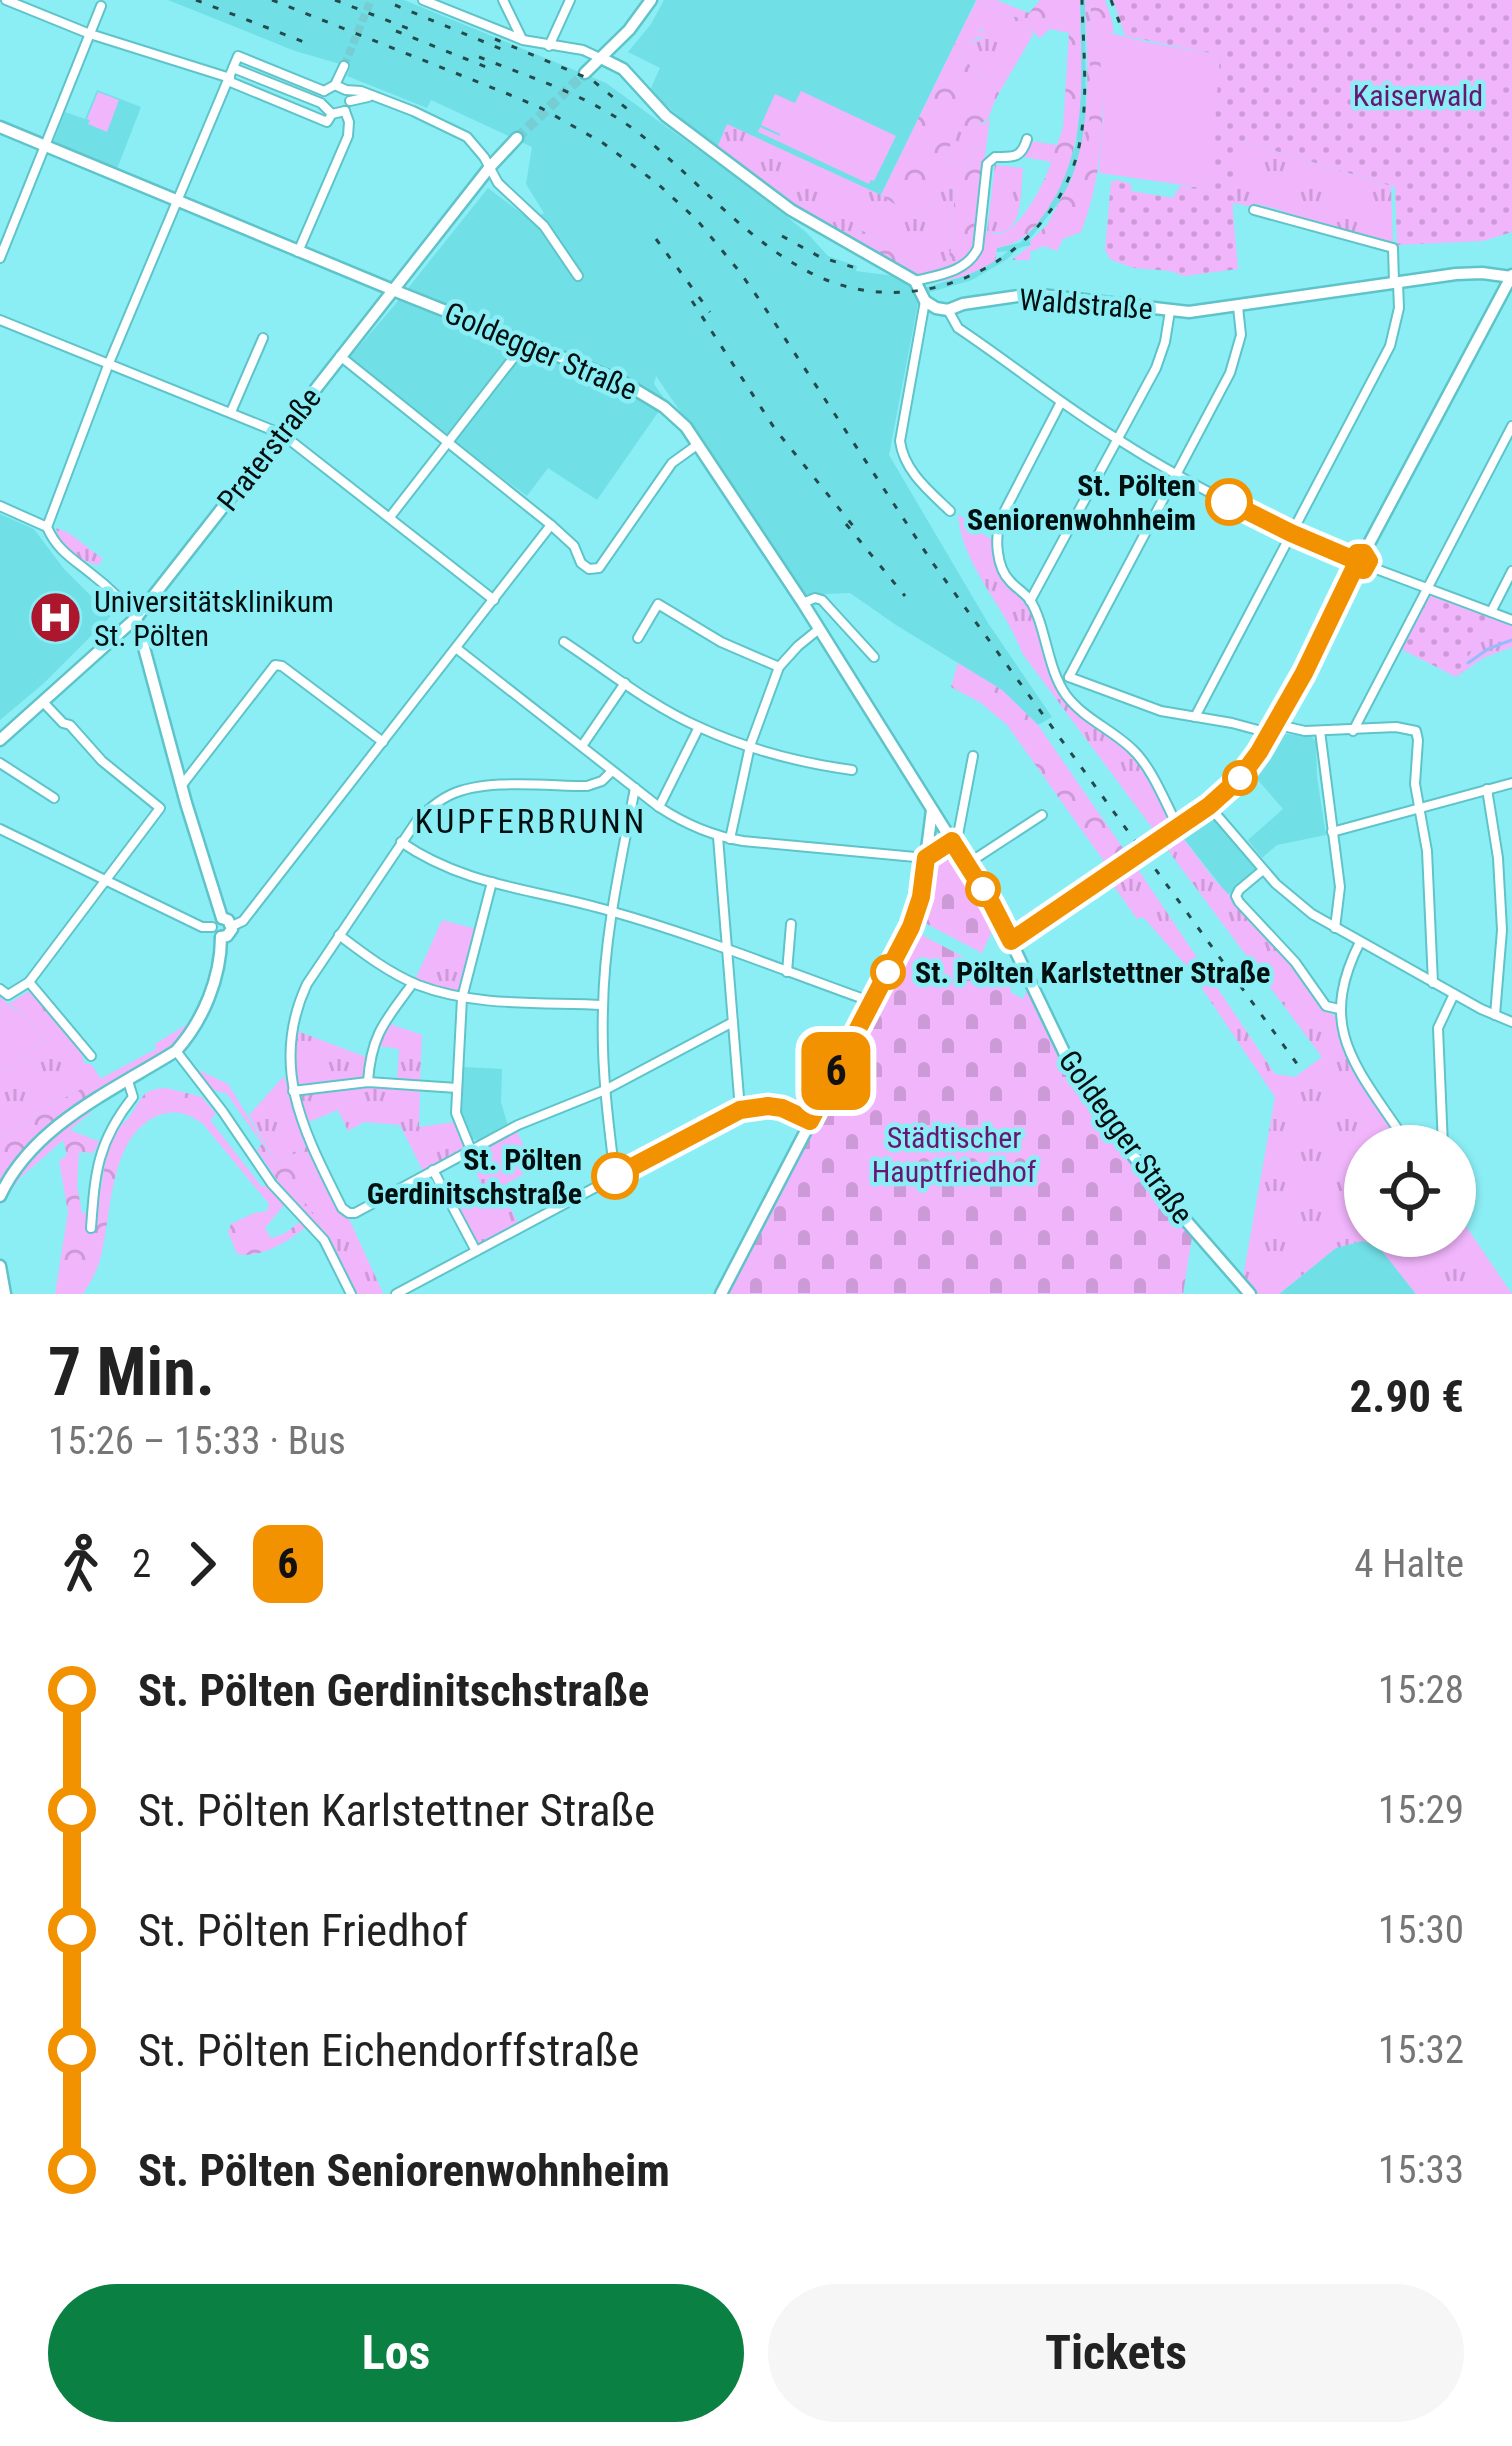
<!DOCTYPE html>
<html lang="de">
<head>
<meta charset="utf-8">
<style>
  :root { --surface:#fff; --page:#f6f6f6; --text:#222; --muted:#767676; --accent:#0b8043 }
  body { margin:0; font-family:"Roboto Condensed",sans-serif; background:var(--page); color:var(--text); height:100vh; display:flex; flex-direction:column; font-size:45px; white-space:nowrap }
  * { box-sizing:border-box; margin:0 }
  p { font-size:39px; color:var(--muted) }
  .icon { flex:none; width:66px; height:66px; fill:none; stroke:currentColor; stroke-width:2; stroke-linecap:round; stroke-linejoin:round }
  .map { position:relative; height:1294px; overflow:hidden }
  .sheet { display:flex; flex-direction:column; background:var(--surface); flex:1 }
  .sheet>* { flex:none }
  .badge { padding:0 24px; border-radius:18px; font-size:42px; line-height:78px }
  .buttons { position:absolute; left:1344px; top:1125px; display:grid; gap:24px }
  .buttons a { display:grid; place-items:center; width:132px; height:132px; border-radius:50%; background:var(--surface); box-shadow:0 3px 9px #0004; font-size:60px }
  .map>.badge { position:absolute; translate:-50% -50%; box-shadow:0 0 0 6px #fff }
  .legs { display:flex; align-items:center; gap:18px; height:132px; padding:0 48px; font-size:39px }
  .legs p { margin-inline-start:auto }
  .overview { display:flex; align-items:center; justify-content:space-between; height:204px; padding:0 48px }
  h1 { font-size:66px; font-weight:700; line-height:90px }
  .primary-button { display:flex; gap:24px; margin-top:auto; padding:24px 48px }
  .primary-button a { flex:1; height:138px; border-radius:72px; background:var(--accent); color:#fff; font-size:48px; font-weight:700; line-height:138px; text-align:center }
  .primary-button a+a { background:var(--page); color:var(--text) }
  ul { padding:0 48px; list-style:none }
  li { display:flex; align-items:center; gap:42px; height:120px; font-size:45px }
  li i { display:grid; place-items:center; width:18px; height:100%; margin:0 15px; background:currentColor }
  li i::after { content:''; width:30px; height:30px; margin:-15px; border:9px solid; border-radius:50%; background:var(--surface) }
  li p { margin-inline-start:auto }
  li:first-child i { background:linear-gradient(#0000 50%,currentColor 0) }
  li:last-child i { background:linear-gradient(currentColor 50%,#0000 0) }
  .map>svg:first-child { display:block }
</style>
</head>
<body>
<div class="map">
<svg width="1512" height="1294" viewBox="0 0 1512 1294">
  <defs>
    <pattern id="grass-tufts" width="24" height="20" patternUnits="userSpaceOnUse" patternTransform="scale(3)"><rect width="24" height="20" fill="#f0b5fb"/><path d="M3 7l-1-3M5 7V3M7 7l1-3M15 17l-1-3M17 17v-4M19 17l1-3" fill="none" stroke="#cc9ad6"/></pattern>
    <pattern id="forest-crowns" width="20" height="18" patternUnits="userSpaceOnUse" patternTransform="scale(3)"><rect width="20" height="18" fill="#f0b5fb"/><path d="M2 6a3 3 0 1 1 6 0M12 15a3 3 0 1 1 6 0" fill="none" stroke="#cc9ad6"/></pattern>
    <pattern id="cemetery-stones" width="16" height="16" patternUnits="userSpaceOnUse" patternTransform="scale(3)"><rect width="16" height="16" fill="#f0b5fb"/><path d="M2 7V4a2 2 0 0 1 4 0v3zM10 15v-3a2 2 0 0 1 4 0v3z" fill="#cc9ad6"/></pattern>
    <pattern id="park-dots" width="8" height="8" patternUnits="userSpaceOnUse" patternTransform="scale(3)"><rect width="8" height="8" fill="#f0b5fb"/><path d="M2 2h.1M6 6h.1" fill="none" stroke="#cc9ad6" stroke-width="1.8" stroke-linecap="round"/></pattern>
  </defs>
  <rect width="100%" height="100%" fill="#8beef5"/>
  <g fill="#71dfe6">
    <polygon points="168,0 404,0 606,83 759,194 807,233 828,256 857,266 856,271 894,276 909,285 918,303 889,455 988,623 1052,717 1038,725 1002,690 896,625 850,593 806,595 803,592 656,376 654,384 666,401 597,500 548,468 527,496 445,436 349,358 393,307 488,188 532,221 544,213 526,184 532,147 431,100 427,108 347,76 350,67 295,51"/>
    <polygon points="664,0 976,0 881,195 727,125 717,148 662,102 651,88 660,68 628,52 651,24"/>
    <polygon points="1080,0 1085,0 1086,126 1078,163 1063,197 1029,240 1031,245 1019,248 1006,260 972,280 927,293 924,288 968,275 1000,258 1008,251 997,252 996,248 1020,243 1039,221 1076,145 1081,88"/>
    <polygon points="97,90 141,107 117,169 53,143 65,112 85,119"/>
    <polygon points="0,514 34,529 64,569 111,616 43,684 0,720"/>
    <polygon points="1283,734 1311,736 1316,741 1317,777 1326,835 1277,845 1262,858 1248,840 1283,809 1252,773 1275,738"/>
    <polygon points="1208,817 1213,818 1257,870 1228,895 1180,834"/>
    <polygon points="463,1067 502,1069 501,1102 508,1126 479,1141 472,1139 462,1114"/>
    <polygon points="1362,1241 1378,1245 1416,1294 1279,1294 1336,1248"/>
  </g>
  <g fill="url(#grass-tufts)">
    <path d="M1085,0H1091C1089,62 1097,128 1081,188L1075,178L1071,180C1093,122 1087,61 1085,0Z"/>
    <polygon points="981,1 1003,14 1021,18 1033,35 999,93 961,57 964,45 981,39 983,31 965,23 975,4"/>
    <polygon points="990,118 986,148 975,147 966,169 945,156 959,126 985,123"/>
    <path d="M727,124L881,195L915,217H926L945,185L955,191L951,251L945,266L948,270L919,276L913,274C906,255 879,237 860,230L848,237L796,206L717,148Z"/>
    <polygon points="1243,141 1391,186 1393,244 1290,217 1280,210 1255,204 1253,207 1233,203 1233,147"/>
    <path d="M995,165L1023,168C1020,193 1025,241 987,232Z"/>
    <path d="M958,514L987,537L995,539L1003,577L1031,611L1052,674L1061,691L1131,750L1172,823L1156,833L1022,653C1005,605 962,567 958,514Z"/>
    <path d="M56,528L69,533L103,559L98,565C81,563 59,545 56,528Z"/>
    <polygon points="1492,617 1512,625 1512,647 1483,658 1456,677"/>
    <path d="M1180,834L1214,879L1293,963L1324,1009L1336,1017C1344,1061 1371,1097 1397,1133L1403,1130L1414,1146H1365V1236H1455V1210L1512,1294H1416L1378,1246L1362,1241L1336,1248L1279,1294H1258L1243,1277L1275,1097L1189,969L1143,917L1137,919L1111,882L1135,865L1275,1074L1295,1077L1322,1057L1164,845Z"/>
    <polygon points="442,920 476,929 460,989 455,993 415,980"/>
    <polygon points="28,992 35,995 80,1049 85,1064 91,1064 101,1079 44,1109 0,1141 0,1075 45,1041 27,1019 9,1003"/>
    <polygon points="390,1024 422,1035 420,1082 397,1081 399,1049 379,1046"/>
    <polygon points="297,1031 366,1057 364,1078 297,1086 293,1056"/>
    <polygon points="284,1076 307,1145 278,1166 249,1115"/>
    <polygon points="366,1087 420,1091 419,1127 454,1122 465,1148 423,1171 400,1125 364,1122 348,1131 338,1110 306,1123 298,1094"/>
    <polygon points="517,1132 535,1168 500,1187 518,1223 478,1244 458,1210 487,1195 468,1157"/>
    <polygon points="320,1175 338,1211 349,1219 383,1293 380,1294 353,1294 326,1235 296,1189"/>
  </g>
  <g fill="url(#forest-crowns)">
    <path d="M976,0H996L1029,13L1040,0H1080C1081,73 1090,146 1047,210C1032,232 1023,242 997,248L995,261C975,273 957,280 934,282L932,281L963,269L980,238L987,232C996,234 999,236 1007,231C1025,219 1045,183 1051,162L1024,157L1030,141L1057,145L1063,128L1069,33L1050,29L1040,38L1024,25L1021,18L1003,14L981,1L975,4Z"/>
    <path d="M1091,0H1105L1112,20L1114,33L1099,31C1104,100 1107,166 1081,232L1063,239L1057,251L1044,246L1030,252V260H1012L1031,245L1030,241L1047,225L1071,180L1075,178L1082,185L1089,138Z"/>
    <path d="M965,23L975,26L984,35L965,45L961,57L999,93C983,122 998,121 959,127L945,156L966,169L975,147L986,148L973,254L967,262L948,270L945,266L951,251L955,190L945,186L926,217H914L881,195Z"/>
    <path d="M860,230C879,237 906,255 913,274L848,237Z"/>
    <polygon points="958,663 1002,690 1038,725 1127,854 1108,867 1007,725 981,703 951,687"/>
    <polygon points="186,1025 188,1026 172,1047 54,1122 0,1182 0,1141 44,1109 156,1049 155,1044"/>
    <polygon points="194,1068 228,1084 278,1166 307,1145 320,1175 297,1190 326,1235 285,1192 257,1150 262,1144 227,1094 211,1089"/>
    <path d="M166,1088L202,1097L216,1114L210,1120L262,1187L267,1185L284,1205L265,1228L271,1238L284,1234L301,1221L307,1226C288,1242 260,1259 237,1254L228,1232L231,1224L254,1213L267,1211L269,1204L203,1124C190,1114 175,1109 159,1115C107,1137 113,1215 100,1260C96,1273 90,1283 83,1294H55L68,1212L59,1161L67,1155L63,1140L21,1177L3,1201C21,1160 54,1134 89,1108L91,1112L70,1130L100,1142L93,1153L79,1152L77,1186L82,1213L95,1214C104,1187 102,1154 118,1130C122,1124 127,1120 131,1115C143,1096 143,1089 166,1088Z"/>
  </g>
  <g fill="url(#cemetery-stones)">
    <polygon points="953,859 994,927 982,953 921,921 928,896 932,864"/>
    <polygon points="916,932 1013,983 1010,992 1023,999 1027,991 1068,1077 1144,1182 1192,1237 1183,1294 727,1294"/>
  </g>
  <g fill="url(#park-dots)">
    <polygon points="1113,0 1512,0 1512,232 1483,241 1397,245 1395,187 1243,141 1233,147 1233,212 1238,269 1184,276 1170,271 1134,268 1111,260 1105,250 1111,182 1117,180 1131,184 1131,191 1173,198 1180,186 1210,188 1219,55 1125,36"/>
    <polygon points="1428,593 1492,617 1456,677 1399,648"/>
  </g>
  <g fill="#f0b5fb">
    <polygon points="1099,30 1146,42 1220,55 1210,189 1099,173 1103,115"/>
    <polygon points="801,91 896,136 874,181 871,180 869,184 758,132 760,127 780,136 780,134 761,125 775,94 795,103"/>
    <polygon points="98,92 119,100 107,132 88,124 90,120 87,119"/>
    <polygon points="0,997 27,1019 45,1041 0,1075"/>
  </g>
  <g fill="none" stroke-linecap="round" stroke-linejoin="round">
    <polyline stroke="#97bcfd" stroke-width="3" points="1468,663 1488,649 1512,640"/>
    <polyline stroke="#76cdd3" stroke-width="8" stroke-dasharray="8 4" stroke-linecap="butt" points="344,66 371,0"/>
    <polyline stroke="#76cdd3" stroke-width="10" stroke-dasharray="10 5" stroke-linecap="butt" points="517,138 585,73"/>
    <defs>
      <g id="minor">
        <polyline points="6,0 90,34 230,78"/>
        <polyline points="423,0 523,40 583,50 600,58"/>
        <polyline points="503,0 522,39"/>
        <polyline points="549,46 570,0"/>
        <polyline points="233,68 321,103 332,114"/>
        <polyline points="228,81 327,122 332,114 345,111"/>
        <polyline points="335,85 344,66"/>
        <polyline points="324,91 335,85 346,90 361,91 413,111 467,137 484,157 498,183 544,226 578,276"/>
        <polyline points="350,101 368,97"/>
        <polyline points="1254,210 1393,248 1394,282"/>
        <polyline points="298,252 348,136 349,122 345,111"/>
        <polyline points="0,258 101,6"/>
        <path d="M915,281C939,275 967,272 978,248L987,164L995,157C1013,157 1021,159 1027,139"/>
        <path d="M925,301L900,441C904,471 929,491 950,511"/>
        <path d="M948,310L958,328C1012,364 1063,406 1119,440C1192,487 1271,525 1351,559"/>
        <polyline points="0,320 282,434 494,600"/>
        <polyline points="340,356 551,525 574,546 581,563 589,569 599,568 672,463 697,445"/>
        <path d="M1061,402L1000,520C995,538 996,567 1010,581C1016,588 1025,593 1030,600C1046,625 1047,669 1066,695C1083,718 1111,729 1131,748C1152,767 1165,802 1178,827"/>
        <polyline points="231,412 263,338"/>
        <path d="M0,506L47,527C57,551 75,560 94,576C110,588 124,603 136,618"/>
        <polyline points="390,517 525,343"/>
        <polyline points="47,527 109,363 238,56 324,91"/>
        <polyline points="1368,566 1512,620"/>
        <polyline points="1030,601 1156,368 1165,342 1170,311"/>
        <polyline points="803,603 815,598 822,600 874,657"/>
        <polyline points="1491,612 1512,571"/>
        <polyline points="638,638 658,604 721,642 779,667"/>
        <path d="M564,642C608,671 651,706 699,727C747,749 801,763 852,770"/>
        <path d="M456,648L659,807C685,824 712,836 743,841L926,858"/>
        <polyline points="1069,677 1230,373 1241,335 1238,307"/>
        <polyline points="1069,677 1161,711 1232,723 1269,733"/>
        <polyline points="1195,717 1390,346 1399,308 1398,283"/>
        <polyline points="1274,724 1305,731 1396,727 1416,731 1418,740 1415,784 1427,851 1433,983"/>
        <polyline points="1320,731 1340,887 1335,928"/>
        <polyline points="1353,731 1512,426"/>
        <polyline points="582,746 625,683"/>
        <polyline points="0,763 54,798"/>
        <path d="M612,771L602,781L587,786C547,786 486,778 450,795C437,801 428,810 418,819L307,984C268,1067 305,1134 342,1208L349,1213H355L518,1125L605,1090L733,1022"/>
        <polyline points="182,785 275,665 282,666 383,742"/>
        <polyline points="1487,789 1498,858 1502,930 1495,1015"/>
        <polyline points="1209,806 1276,884 1312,914 1481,1009 1512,1022"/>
        <polyline points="659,807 699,727"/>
        <polyline points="0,829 202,927 212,927"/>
        <polyline points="1332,832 1512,783"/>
        <polyline points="718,837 740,1110"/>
        <polyline points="730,839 750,746 779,667 798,646 819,629"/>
        <polyline points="952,841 958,835 973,756"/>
        <path d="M401,842C466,887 537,889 610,911C699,936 785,971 872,1002"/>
        <polyline points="967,864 1042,815"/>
        <polyline points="1263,870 1239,890 1236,896 1239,902 1295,962 1326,1006 1339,1009"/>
        <polyline points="232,926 243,921 551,525"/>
        <path d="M339,935C364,954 389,973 418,985C475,1007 542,1002 603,1005"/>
        <path d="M1360,942C1318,1025 1352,1062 1399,1131"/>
        <polyline points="787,972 791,924"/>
        <polyline points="29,982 91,1056"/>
        <polyline points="0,989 8,995 29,982 160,808 102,761 70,725 63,723 44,703"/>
        <polyline points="176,1051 223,1112 272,1184 324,1240 351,1294"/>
        <path d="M368,1082C371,1034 386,1020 413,983"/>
        <polyline points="293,1091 368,1082 457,1088"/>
        <polyline points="1443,1146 1438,1028 1454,994"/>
        <polyline points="471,1150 456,1113 462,998 492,882"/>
        <polyline points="433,1170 476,1251"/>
        <path d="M615,1176C608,1121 601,1065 603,1009C604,935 621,861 635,788"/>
        <path d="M91,1228C95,1173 97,1142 133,1097L128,1081"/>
        <path d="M396,1294L740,1110C766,1104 786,1109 810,1121"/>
      </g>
      <g id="tertiary">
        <polyline points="601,58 623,69 666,116 791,210 915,281 925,301 936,308 948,310 963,304 1032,294 1189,312 1456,274 1482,273 1512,277"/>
        <polyline points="0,127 393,290"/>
        <polyline points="1364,553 1512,275"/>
        <polyline points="136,618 186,803 222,918"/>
        <polyline points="1173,831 1220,798 1254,761 1304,673 1354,569"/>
        <polyline points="952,841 1005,929 1077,1079 1155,1185 1250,1294"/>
        <polyline points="221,937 227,936 232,929 228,920 222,918"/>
        <polyline points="1011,941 1113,874"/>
        <path d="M0,1196C33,1125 112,1091 176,1051C203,1021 221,978 221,937"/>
        <polyline points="0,1266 5,1294"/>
      </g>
      <g id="secondary">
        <polyline points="585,73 629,30 651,0"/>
        <polyline points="393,290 621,381 664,407 686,427 803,603 952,841 926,858"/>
        <polyline points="0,740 136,618 489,168 517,138"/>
        <polyline points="721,1294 912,927 921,897 932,810"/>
      </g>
    </defs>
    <use href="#minor" stroke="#5fc4ca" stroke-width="12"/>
    <use href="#tertiary" stroke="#5fc4ca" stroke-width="15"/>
    <use href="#secondary" stroke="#5fc4ca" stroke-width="15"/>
    <use href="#minor" stroke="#fff" stroke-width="8"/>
    <use href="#tertiary" stroke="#fff" stroke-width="10"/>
    <use href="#secondary" stroke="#fff" stroke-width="10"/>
    <g stroke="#254a4c" stroke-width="3" stroke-dasharray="6 12" stroke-linecap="butt">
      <polyline points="196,0 304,42"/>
      <polyline points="272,0 508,94 541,108 603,143 658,184 697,220 739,271 761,302 932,562 1303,1072"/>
      <polyline points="335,0 412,30"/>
      <polyline points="1111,0 1120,24"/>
      <polyline points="395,5 506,51"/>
      <polyline points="396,31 491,69"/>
      <polyline points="495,39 592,80 631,112"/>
      <path d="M479,57C532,78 590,96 636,131C696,177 744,240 813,274C916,325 1046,265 1077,155C1090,105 1083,51 1082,0"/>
      <polyline points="782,236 820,257 856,268"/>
      <polyline points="656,239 710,312"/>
      <polyline points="692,301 775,429 858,532"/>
      <polyline points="846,524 905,596"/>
    </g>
    <defs>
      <polyline id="tertiary-bridge" points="1113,874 1173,831"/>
    </defs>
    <use href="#tertiary-bridge" stroke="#5fc4ca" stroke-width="15" stroke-linecap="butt"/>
    <use href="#tertiary-bridge" stroke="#fff" stroke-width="10"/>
  </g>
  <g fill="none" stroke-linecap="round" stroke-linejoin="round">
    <defs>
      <polyline id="line-1" points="615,1176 740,1110 768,1106 782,1108 810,1121 911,927 921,897 926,858 952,841 992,904 1011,941 1209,806 1239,779 1259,752 1304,673 1354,569 1364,570 1369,561 1364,553 1357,553 1352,559 1291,533 1229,502"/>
    </defs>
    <use href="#line-1" stroke="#fff" stroke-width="27"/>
    <use href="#line-1" stroke="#f39200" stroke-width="18"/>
  </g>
  <defs>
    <symbol id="hospital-disc" viewBox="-11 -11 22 22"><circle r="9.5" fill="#ac172d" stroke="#8beef5"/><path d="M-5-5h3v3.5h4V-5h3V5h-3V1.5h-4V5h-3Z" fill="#fff"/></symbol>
  </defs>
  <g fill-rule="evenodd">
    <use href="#hospital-disc" x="26" y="588" width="59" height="59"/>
  </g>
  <g fill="#fff" stroke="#f39200" stroke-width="6">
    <circle cx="1229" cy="502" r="21"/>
    <circle cx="1240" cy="778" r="15"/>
    <circle cx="983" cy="889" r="15"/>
    <circle cx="888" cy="972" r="15"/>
    <circle cx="615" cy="1176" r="21"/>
  </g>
  <g text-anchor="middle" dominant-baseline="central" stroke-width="9" stroke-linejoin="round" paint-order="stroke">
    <g font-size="30" fill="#661774" stroke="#8beef5">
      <text x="1418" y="95">Kaiserwald</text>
      <text x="954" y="1137">Städtischer<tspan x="954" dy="34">Hauptfriedhof</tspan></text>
    </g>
    <g font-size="30" fill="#000f10" stroke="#8beef5">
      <text transform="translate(1086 304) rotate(4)">Waldstraße</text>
      <text transform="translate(541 351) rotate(23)">Goldegger Straße</text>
      <text transform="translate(269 449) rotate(-52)">Praterstraße</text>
      <text transform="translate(1126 1137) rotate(54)">Goldegger Straße</text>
    </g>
    <g font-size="30" font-weight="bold" fill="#000f10" stroke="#8beef5" text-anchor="end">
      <text x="1196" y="485">St. Pölten<tspan x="1196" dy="34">Seniorenwohnheim</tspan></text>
      <text x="915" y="972" text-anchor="start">St. Pölten Karlstettner Straße</text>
      <text x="582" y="1159">St. Pölten<tspan x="582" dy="34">Gerdinitschstraße</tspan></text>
    </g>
    <g font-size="30" fill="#000f10" stroke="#8beef5" text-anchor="start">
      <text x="94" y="601">Universitätsklinikum<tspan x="94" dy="34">St. Pölten</tspan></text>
    </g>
    <g font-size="33" letter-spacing="3" fill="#000f10" stroke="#8beef5">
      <text x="531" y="821">KUPFERBRUNN</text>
    </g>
  </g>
</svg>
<div class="buttons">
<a><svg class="icon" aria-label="locate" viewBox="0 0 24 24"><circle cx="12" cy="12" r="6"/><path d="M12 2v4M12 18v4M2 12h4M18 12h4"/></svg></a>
</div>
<b class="badge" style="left:836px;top:1071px;background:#f39200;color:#111">6</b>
</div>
<section class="sheet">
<div class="overview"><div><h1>7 Min.</h1><p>15:26 – 15:33 · Bus</p></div><b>2.90 €</b></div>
<div class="legs"><svg class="icon" aria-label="walk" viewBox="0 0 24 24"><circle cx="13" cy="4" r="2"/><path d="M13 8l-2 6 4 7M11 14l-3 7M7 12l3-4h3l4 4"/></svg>2<svg class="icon" aria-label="forward" viewBox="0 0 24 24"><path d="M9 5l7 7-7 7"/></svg><b class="badge" style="background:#f39200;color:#111">6</b><p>4 Halte</p></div>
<ul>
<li><i style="color:#f39200"></i><b>St. Pölten Gerdinitschstraße</b><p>15:28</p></li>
<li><i style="color:#f39200"></i><span>St. Pölten Karlstettner Straße</span><p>15:29</p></li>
<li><i style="color:#f39200"></i><span>St. Pölten Friedhof</span><p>15:30</p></li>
<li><i style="color:#f39200"></i><span>St. Pölten Eichendorffstraße</span><p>15:32</p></li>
<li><i style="color:#f39200"></i><b>St. Pölten Seniorenwohnheim</b><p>15:33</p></li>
</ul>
<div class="primary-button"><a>Los</a><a>Tickets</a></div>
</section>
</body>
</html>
